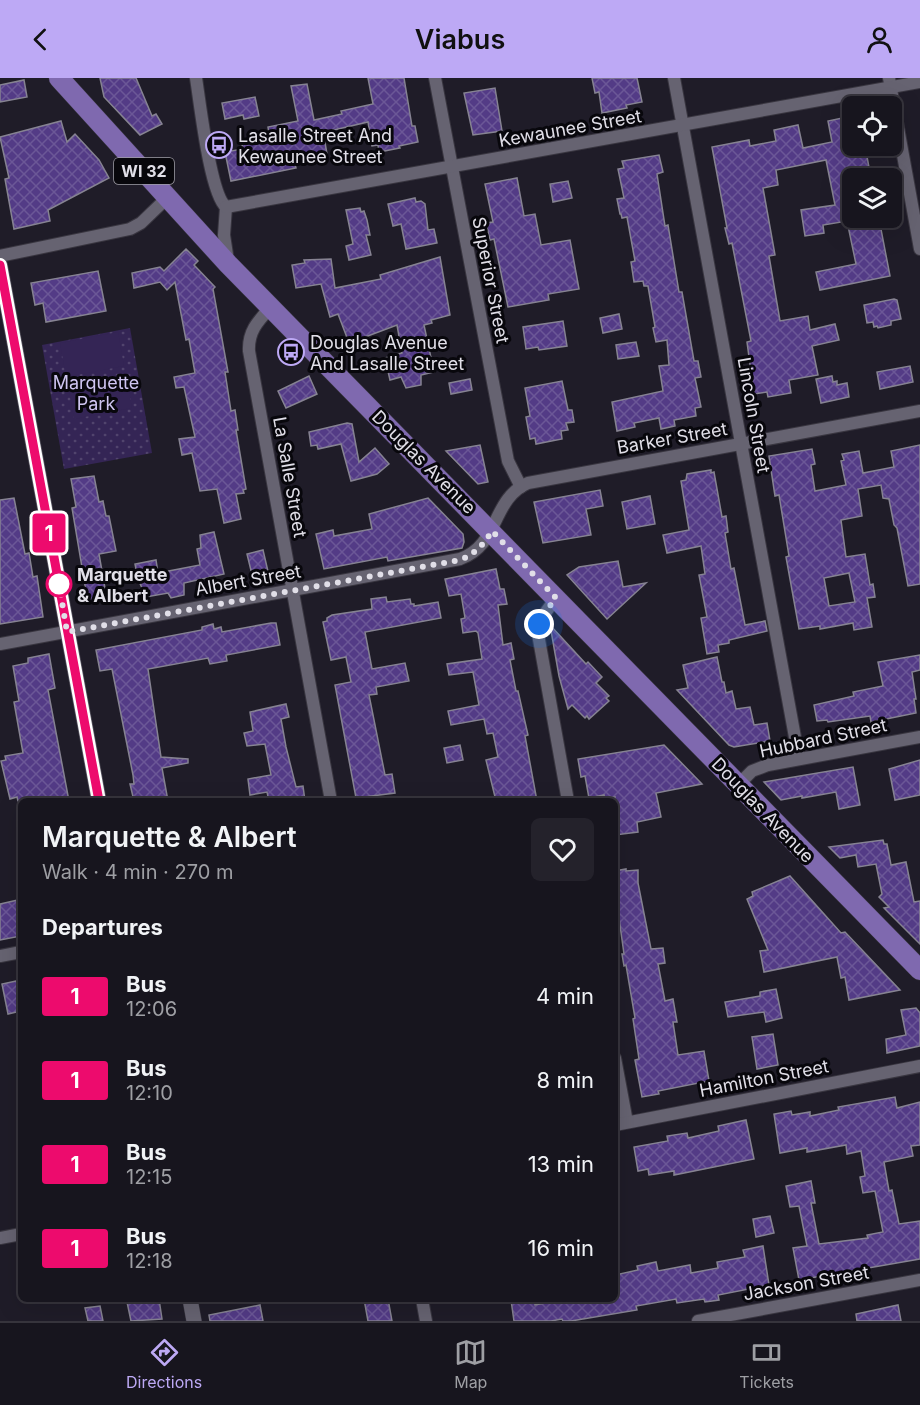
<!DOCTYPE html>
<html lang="en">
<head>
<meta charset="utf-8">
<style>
  :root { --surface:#17151e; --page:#24222b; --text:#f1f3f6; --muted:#9e9fa4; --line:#36343c; --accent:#bda9f5 }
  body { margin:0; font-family:Inter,sans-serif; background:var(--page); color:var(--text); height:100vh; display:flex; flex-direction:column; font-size:22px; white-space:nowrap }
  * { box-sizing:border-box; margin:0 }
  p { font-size:20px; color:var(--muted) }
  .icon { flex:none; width:33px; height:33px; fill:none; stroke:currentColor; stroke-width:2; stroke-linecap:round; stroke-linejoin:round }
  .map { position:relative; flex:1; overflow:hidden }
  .drawer { position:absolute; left:18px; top:720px; width:600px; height:504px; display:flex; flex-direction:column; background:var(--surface); border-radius:9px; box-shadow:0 6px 24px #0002,0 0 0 2px var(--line) }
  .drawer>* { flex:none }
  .badge { padding:0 12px; border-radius:4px; font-size:21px; line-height:39px }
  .tools { position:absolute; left:842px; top:18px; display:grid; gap:12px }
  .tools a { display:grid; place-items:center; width:60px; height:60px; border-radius:9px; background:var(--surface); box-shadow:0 6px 24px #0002,0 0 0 2px var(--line); font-size:30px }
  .you { position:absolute; width:30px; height:30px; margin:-15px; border:4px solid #fff; border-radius:50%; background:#1a73e8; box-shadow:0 0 0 9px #1a73e833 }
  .map>.badge { position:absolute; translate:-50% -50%; box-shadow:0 0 0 3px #fff }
  h2 { padding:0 24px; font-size:22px; line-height:54px }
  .round { display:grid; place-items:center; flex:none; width:63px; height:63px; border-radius:9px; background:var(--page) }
  .headline { display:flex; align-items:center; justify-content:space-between; height:102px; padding:0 24px }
  h1 { font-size:28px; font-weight:600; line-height:45px }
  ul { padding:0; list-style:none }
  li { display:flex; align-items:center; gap:18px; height:84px; padding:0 24px }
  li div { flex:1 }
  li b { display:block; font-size:22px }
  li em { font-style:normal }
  li .badge { min-width:66px; font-weight:700; text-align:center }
  header { display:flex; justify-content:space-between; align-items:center; height:78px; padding:0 24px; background:var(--accent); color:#111; font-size:27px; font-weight:600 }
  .dock { display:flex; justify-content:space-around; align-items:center; height:84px; border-top:2px solid var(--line); background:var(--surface); font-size:16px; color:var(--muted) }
  .dock a { display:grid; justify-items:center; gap:3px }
  .dock .current { color:var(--accent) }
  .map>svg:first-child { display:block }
</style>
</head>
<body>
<header><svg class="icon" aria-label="back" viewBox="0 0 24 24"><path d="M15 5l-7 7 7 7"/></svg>Viabus<svg class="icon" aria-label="person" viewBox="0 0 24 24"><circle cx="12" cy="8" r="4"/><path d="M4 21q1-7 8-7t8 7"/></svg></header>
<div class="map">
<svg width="920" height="1243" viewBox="0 0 920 1243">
  <defs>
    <pattern id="grass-dots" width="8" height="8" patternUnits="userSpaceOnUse" patternTransform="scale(1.5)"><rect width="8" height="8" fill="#342555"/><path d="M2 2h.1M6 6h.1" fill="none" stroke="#51446d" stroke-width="1.8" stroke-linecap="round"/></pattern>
    <pattern id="building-cross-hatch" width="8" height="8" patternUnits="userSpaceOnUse" patternTransform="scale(1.5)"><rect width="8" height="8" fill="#533b86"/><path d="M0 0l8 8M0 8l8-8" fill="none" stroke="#6b5797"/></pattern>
  </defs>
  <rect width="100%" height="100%" fill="#1f1c28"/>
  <polygon fill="url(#grass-dots)" points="130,250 152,375 64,391 42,267"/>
  <g fill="#342555">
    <polygon points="118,254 124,288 66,299 60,265"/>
    <polygon points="126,296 132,330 74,341 68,306"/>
  </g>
  <g fill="url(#building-cross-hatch)" stroke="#868392" stroke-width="1.5" fill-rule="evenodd">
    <polygon points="100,0 136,0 152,38 156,36 162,46 140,57 104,19"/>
    <polygon points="368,0 404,0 412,48 415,48 418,64 399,68 400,70 379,74 378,67 372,68 368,44 325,54 326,59 324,59 327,76 294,83 296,90 231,103 225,74 243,71 242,66 270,61 268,49 298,43 291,8 307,6 314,42 342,36 341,33 373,26"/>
    <polygon points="592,0 637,0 642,24 626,27 627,30 602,35 599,14 595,15"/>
    <polygon points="24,2 27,19 0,24 0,7"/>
    <polygon points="495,10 502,53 473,57 464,15"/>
    <polygon points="255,19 259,38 244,41 243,37 225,41 222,25"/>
    <polygon points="852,38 852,68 865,68 871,100 852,100 852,140 867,140 861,149 880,146 890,198 820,212 816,194 856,186 847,143 823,147 824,155 805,158 801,132 835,127 826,82 776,92 778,107 763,110 775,177 769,178 780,243 808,238 810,252 835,246 839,262 812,268 818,297 789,302 791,315 768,319 767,314 754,316 747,264 751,263 732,165 729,166 725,150 727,150 712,69 749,62 750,68 776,63 774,52 798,47 803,70 832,64 828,43"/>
    <polygon points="61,43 67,64 75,56 99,82 109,100 48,132 50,143 14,151 5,101 9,100 0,59"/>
    <polygon points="659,77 663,94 657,96 665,148 668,147 679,214 682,214 694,283 698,283 701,299 695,300 701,329 695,330 696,338 674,342 675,348 661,351 659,340 634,345 635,349 617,353 612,324 663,313 659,288 669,287 667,262 656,264 653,250 655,249 648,208 644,208 643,203 634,204 631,184 635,183 627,139 622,140 621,136 620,136 617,121 624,120 618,91 624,90 622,83"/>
    <polygon points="517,100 524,138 535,136 541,167 570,162 579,211 548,216 549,222 508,229 494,161 490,162 486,145 493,144 485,106"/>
    <polygon points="568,103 572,120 553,124 550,106"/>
    <polygon points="415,120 416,124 421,123 425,126 428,152 434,151 437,165 406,171 401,146 393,148 388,126"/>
    <polygon points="360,130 361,134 364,133 367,142 370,157 366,157 371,177 349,182 346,168 353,166 346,132"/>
    <polygon points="186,171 198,183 194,187 215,209 213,211 228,294 225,294 231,333 235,332 238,352 236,352 246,411 243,412 244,415 236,416 241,441 224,445 217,411 200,413 192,375 182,377 179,361 195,359 184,309 176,310 174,299 195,295 189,261 186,262 175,204 167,212 160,204 134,210 132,195 160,189 164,193"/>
    <polygon points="440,179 450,237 431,242 432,245 424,247 434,294 421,297 421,307 406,310 401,299 390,302 385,280 402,275 397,247 357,262 356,260 348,262 338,236 330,239 321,206 296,210 292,187 305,185 304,182 331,181 335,210 381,201 380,197"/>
    <polygon points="98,193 106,233 46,244 43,225 35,227 31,205"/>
    <polygon points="894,221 897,222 901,241 891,243 891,247 878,250 877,248 874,249 873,244 867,245 864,227"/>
    <polygon points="619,236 622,251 603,255 600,240"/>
    <polygon points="563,243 567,268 539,272 538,269 526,271 523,249"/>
    <polygon points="636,264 639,278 618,281 616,267"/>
    <polygon points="910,288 913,304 880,311 877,294"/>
    <polygon points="309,298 317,316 286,330 278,313"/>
    <polygon points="832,298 833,304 837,303 837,307 847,305 849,319 821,325 816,301"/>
    <polygon points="470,301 472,312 451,316 449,305"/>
    <polygon points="562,303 568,332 572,332 574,344 566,345 568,352 561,353 562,361 536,366 535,360 530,361 526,339 530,338 525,310"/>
    <polygon points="347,345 352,346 359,384 375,370 389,386 377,396 351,403 341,366 318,371 317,367 311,368 309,354"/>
    <polygon points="480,367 488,404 478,406 446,373"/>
    <path d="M920,367V506L908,508L897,450L894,447L889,421L883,420L881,407L858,411L862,438L841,442L846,479L865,476L870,507L873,506L875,519L867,520L872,549L854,552L853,545L820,551V548L799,551L786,479L789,478L779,417L775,418L769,378L812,371L815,386L811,387L815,413L846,407L841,383L844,382L842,376L859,373L863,395L894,389L891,373ZM849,495L855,524L829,528L824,500Z"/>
    <polygon points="711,392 711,395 714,394 722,439 726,438 728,454 725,455 731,491 734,490 745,547 765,543 767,553 729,562 729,565 718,567 719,574 707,576 701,540 707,539 699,497 705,496 701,468 667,475 663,457 689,452 681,403 686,402 687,396"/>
    <polygon points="94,398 99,424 103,423 106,438 109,438 116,473 99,476 107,522 88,525 72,430 76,429 71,401"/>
    <polygon points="600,412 603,428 586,431 591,457 543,465 534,424"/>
    <polygon points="650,418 655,446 627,451 622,424"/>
    <polygon points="14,420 25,476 29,475 33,499 37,498 43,539 0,546 0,422"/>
    <polygon points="428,420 463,456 464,464 462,470 388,483 387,479 324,491 316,456 333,452 334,458 372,451 369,436"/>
    <polygon points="214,454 224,496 184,505 184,517 171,520 168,515 146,519 138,501 135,486 156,482 158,495 200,487 197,471 201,470 200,457"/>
    <polygon points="263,472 270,502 257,506 254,505 247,476"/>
    <polygon points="618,483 623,509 646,505 607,541 567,497 579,489"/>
    <polygon points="496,491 500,511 504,511 507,526 498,527 503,567 511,565 514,581 510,582 516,613 518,613 528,657 525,658 537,723 496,723 486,682 498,679 493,655 487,656 484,641 451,647 448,633 479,627 473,594 449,597 447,586 482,581 478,555 476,553 463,555 461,541 465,540 461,516 449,518 445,501"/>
    <polygon points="386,519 387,524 410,521 411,526 414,526 414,528 438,524 441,540 365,554 372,591 405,585 409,603 376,609 377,616 369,617 385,697 392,696 395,715 356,720 335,607 351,604 346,579 331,582 323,544 327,543 327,540 332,537 372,531 371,521"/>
    <polygon points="271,545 276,545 280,567 226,577 227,583 210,586 208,580 148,591 161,679 188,681 188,685 162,690 168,723 134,723 130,706 134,706 133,697 112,591 100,593 96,572 202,552 202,549 213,546 214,551 221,549 222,554"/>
    <polygon points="550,547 586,586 588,584 602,599 596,605 609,618 606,620 609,623 589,641 587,638 585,640 572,627 568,631 559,598"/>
    <polygon points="49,576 55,610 48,612 69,723 18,723 17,719 10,721 1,683 6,682 5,678 23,675 14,624 19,623 13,588 28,585 28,580"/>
    <polygon points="920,577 920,592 912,594 916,621 914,621 916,635 871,644 870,638 828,644 827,642 817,643 814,627 854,618 853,614 883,608 878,584"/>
    <polygon points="717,579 722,604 724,604 726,615 732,613 736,631 750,629 754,647 767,645 770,663 734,669 729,667 677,612 688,610 683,587"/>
    <polygon points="286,626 289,639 281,641 286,669 296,709 303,708 305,723 269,723 267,714 250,717 248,701 271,697 265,666 247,668 244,655 253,653 250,634"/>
    <polygon points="460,667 463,682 447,685 444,670"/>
    <polygon points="664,667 702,706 656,715 661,739 637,744 638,754 615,757 615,719 605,721 604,717 589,720 585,698 581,699 578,681"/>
    <polygon points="920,682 920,717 895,722 889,691"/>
    <polygon points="853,689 860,727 839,731 836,714 802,720 802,718 781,722 764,704"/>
    <polygon points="883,762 884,766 887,766 891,787 906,784 914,824 920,823 920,866 884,830 889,829 879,819 882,816 876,786 858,789 856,777 840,780 829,769"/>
    <polygon points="626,791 626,793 638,792 638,805 651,871 663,870 665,885 658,886 665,923 673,921 677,944 673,944 678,977 704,973 709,1003 658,1013 659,1016 642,1019 635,982 639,981 633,941 635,940 626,887 624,888 622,876 624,876 618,833 615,834 615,793"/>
    <polygon points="790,798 841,855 845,854 900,912 849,922 845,899 841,900 837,879 764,894 760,873 768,872 747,821 753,818 752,814"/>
    <polygon points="18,822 19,827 21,826 21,858 0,862 0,826"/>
    <polygon points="21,902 21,933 8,936 2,906"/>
    <polygon points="776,911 782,940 766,944 764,934 728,939 725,924 760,918 760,914"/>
    <polygon points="916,930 920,935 920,968 887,975 886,961 906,957 901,932"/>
    <polygon points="773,956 778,987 757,991 752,959"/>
    <polygon points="895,1019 897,1030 920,1024 920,1067 911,1068 913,1078 884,1084 889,1113 892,1112 899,1146 920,1143 920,1181 799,1202 793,1170 807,1168 799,1128 790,1129 786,1108 811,1103 815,1125 811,1125 819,1166 868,1160 867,1157 883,1154 875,1113 863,1115 860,1099 865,1098 861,1073 847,1076 846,1067 807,1074 807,1070 780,1075 774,1036 791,1033 792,1037 810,1034 810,1038 839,1032 838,1029"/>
    <polygon points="746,1042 754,1081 674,1097 674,1093 649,1097 648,1091 638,1093 634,1069 668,1063 667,1058 687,1055 688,1060 719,1053 718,1048"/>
    <polygon points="770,1138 774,1155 756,1159 753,1141"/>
    <polygon points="763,1168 769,1207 718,1217 719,1222 705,1224 704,1221 677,1225 676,1221 636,1228 637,1232 571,1243 563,1243 562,1241 551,1243 514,1243 511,1222 512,1221 534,1221 535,1227 568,1221 615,1221 615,1197 638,1192 637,1188 656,1184 658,1193 690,1187 691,1195 718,1190 717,1184 745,1179 743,1172"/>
    <polygon points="140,1221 159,1221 162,1241 131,1243 127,1224"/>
    <polygon points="364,1221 388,1221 392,1243 368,1243"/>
    <polygon points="260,1227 263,1243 210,1243 209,1237"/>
    <polygon points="898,1227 901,1243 857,1243 856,1236"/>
    <polygon points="100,1228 103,1243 88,1243 85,1230"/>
  </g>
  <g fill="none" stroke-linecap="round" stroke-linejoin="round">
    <defs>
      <g id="minor">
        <path d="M196,0C200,25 210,116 226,129L224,157L228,183"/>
        <polyline points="435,0 508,383 521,409"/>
        <polyline points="674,0 799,681"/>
        <polyline points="889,0 920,171"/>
        <polyline points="226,129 920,4"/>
        <polyline points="0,178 130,151 141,145 168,119"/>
        <path d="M271,229C258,243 248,253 249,273L331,723"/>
        <polyline points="556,520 540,542 538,556 568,723"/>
        <path d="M0,566L460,481C500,467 491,421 528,405L920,333"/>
        <polyline points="738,707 752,693 768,687 920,659"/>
        <polyline points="0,878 21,874"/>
        <polyline points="615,980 627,1044"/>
        <polyline points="615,1047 920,988"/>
        <polyline points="0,1160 21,1156"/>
        <polyline points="422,1221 426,1243"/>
        <polyline points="698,1243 920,1202"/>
      </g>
      <g id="tertiary">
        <polyline points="0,187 99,723"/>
        <polyline points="190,1221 194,1243"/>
      </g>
      <polyline id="primary" points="59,0 228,186 920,892"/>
    </defs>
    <use href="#minor" stroke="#393640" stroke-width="14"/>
    <use href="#tertiary" stroke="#393640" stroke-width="16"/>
    <use href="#primary" stroke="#393640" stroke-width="21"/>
    <use href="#minor" stroke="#666371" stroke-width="12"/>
    <use href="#tertiary" stroke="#666371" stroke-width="15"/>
    <use href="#primary" stroke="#7f69af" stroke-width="20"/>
  </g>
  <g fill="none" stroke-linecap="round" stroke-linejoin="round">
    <defs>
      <polyline id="line" points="0,187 99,723"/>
    </defs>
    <use href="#line" stroke="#fff" stroke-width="14"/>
    <use href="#line" stroke="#ed0b6d" stroke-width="9"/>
    <path stroke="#e1dfe8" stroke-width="6" stroke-dasharray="0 10.8" d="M59,506L67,554L460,482C475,476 484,466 492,453L556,520L543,537L539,546"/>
  </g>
  <defs>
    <symbol id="bus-ring" viewBox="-11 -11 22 22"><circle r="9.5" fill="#08070c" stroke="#bda9f5" stroke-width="1.5"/><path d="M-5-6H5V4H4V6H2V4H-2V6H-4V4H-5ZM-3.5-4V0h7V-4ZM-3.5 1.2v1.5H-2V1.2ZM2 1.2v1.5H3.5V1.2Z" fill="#bda9f5"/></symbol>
  </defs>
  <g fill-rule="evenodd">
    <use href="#bus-ring" x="204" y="52" width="30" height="30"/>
    <use href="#bus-ring" x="276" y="259" width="30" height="30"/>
  </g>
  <circle fill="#fff" stroke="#ed0b6d" stroke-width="3" cx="59" cy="506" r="12"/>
  <g text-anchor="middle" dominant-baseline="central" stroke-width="6" stroke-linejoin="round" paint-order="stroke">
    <rect fill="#08070c" stroke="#a09ea6" stroke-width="1.5" x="114" y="80" width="60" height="26" rx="4.5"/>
    <g font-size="16" font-weight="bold" fill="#e1dfe8">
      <text x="144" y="93">WI 32</text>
    </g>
    <g font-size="18" fill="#e1dfe8" stroke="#08070c">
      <text transform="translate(570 50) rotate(-10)">Kewaunee Street</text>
      <text transform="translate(491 202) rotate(79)">Superior Street</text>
      <text transform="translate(754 337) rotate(80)">Lincoln Street</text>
      <text transform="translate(672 360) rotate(-10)">Barker Street</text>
      <text transform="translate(424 384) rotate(45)">Douglas Avenue</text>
      <text transform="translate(290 399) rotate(80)">La Salle Street</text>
      <text transform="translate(248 502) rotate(-10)">Albert Street</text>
      <text transform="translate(823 660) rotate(-12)">Hubbard Street</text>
      <text transform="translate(763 732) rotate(46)">Douglas Avenue</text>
      <text transform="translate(764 1000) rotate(-11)">Hamilton Street</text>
      <text transform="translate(806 1205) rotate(-10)">Jackson Street</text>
    </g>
    <g font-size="18" fill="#e1dfe8" stroke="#08070c" text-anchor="start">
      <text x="238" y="57">Lasalle Street And<tspan x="238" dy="21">Kewaunee Street</tspan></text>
      <text x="310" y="264">Douglas Avenue<tspan x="310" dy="21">And Lasalle Street</tspan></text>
    </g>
    <g font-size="18" fill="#cfc5f1" stroke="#08070c">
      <text x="96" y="304">Marquette<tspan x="96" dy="21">Park</tspan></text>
    </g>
    <g font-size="18" font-weight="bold" fill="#e1dfe8" stroke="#08070c" text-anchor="start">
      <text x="77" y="496">Marquette<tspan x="77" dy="21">&amp; Albert</tspan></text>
    </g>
  </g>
</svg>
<div class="tools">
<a><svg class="icon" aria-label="locate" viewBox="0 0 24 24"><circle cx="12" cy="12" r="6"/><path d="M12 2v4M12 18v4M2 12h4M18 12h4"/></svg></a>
<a><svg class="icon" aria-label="layers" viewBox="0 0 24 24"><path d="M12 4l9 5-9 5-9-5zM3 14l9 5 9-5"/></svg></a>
</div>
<div class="you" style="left:539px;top:546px"></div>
<b class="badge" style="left:49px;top:455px;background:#ed0b6d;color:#fff">1</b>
<section class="drawer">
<div class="headline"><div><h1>Marquette &amp; Albert</h1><p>Walk · 4 min · 270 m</p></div><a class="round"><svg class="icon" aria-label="heart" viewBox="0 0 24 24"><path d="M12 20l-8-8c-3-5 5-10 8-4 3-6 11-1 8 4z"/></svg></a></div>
<h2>Departures</h2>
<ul>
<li><span class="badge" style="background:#ed0b6d;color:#fff">1</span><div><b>Bus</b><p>12:06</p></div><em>4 min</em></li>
<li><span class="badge" style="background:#ed0b6d;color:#fff">1</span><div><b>Bus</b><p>12:10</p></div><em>8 min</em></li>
<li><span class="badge" style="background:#ed0b6d;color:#fff">1</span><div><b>Bus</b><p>12:15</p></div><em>13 min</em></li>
<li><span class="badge" style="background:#ed0b6d;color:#fff">1</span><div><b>Bus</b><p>12:18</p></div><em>16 min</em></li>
</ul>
</section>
</div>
<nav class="dock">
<a class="current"><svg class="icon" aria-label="directions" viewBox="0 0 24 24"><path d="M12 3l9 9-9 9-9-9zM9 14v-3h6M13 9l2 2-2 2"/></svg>Directions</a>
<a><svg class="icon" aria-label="map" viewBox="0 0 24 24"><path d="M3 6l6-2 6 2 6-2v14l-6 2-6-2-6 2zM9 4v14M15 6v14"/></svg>Map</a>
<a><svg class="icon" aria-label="tickets" viewBox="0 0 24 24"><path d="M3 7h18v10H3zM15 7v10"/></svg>Tickets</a>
</nav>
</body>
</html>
